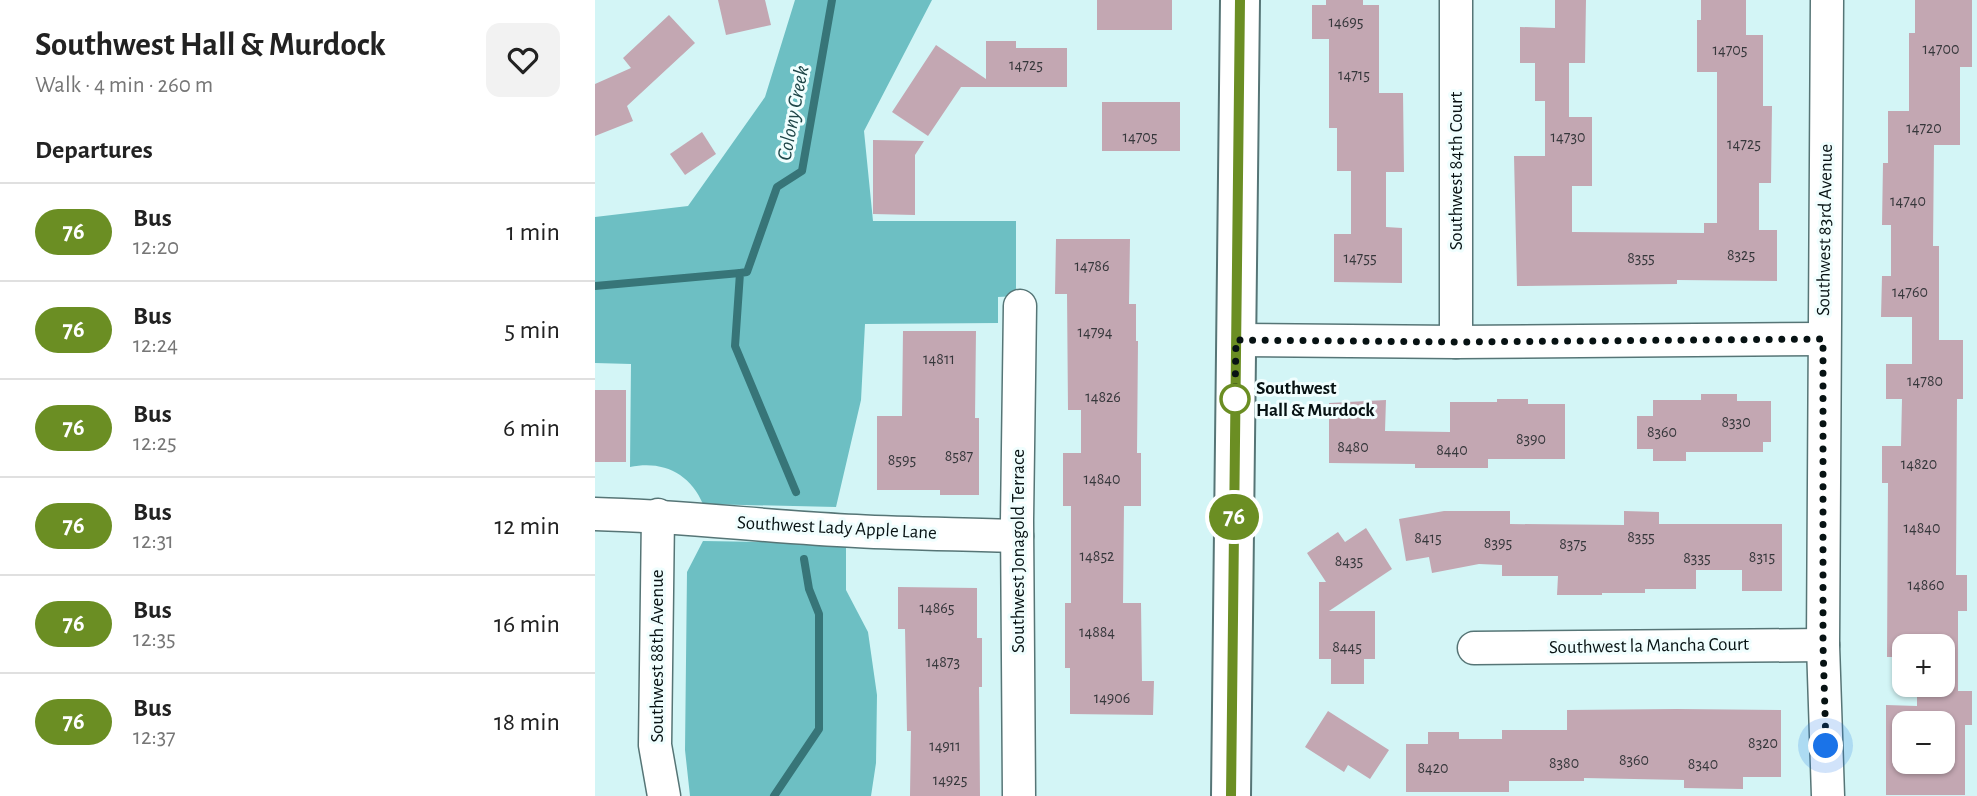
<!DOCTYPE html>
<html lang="en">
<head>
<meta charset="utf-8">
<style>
  :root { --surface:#fff; --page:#f2f2f2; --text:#222; --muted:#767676; --line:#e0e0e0 }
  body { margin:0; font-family:"Alegreya Sans",sans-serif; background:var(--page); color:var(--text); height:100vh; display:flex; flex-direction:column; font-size:26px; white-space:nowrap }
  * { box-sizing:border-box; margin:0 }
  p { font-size:23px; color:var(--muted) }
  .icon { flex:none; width:38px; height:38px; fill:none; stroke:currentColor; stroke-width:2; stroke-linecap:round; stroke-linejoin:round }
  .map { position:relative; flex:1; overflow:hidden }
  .sheet { display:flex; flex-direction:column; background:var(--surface); width:595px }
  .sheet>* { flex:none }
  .badge { padding:0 14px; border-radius:23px; font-size:24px; line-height:46px }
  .controls { position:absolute; left:1297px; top:634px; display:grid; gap:14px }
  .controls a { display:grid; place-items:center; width:63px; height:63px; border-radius:14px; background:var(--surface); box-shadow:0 2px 5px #0004; font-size:35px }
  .you { position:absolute; width:35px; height:35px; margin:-18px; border:5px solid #fff; border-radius:50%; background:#1a73e8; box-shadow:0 0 0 10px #1a73e833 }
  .map>.badge { position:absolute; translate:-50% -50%; box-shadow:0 0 0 4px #fff }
  h2 { padding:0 35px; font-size:26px; line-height:63px }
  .round { display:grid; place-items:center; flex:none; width:74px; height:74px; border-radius:14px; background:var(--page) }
  .head { display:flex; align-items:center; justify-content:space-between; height:119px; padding:0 35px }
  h1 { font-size:33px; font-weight:700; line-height:52px }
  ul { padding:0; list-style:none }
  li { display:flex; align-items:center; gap:21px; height:98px; padding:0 35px; border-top:2px solid var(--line) }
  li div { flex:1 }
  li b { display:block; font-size:26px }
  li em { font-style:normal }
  li .badge { min-width:77px; font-weight:700; text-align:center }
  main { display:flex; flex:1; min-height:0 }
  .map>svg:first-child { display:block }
</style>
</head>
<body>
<main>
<section class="sheet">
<div class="head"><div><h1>Southwest Hall &amp; Murdock</h1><p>Walk · 4 min · 260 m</p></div><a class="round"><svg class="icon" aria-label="heart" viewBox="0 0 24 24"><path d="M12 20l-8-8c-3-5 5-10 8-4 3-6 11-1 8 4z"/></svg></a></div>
<h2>Departures</h2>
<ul>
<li><span class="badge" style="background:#6b8e23;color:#fff">76</span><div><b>Bus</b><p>12:20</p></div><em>1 min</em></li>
<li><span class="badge" style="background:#6b8e23;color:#fff">76</span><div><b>Bus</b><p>12:24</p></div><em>5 min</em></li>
<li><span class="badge" style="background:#6b8e23;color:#fff">76</span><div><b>Bus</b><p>12:25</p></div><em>6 min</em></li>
<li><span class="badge" style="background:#6b8e23;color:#fff">76</span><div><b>Bus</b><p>12:31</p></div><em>12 min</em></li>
<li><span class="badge" style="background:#6b8e23;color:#fff">76</span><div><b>Bus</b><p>12:35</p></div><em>16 min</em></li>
<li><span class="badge" style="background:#6b8e23;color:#fff">76</span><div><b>Bus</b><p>12:37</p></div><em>18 min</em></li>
</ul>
</section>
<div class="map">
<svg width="1382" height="796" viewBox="0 0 1382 796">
  <rect width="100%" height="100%" fill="#d3f5f6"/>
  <g fill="#6dbfc3">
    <path d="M200,0H337L269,131L278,221H421V296L403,297V323L270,324L266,400L241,507L108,504C95,473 67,460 35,467L36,364L0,363V217L93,206L170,97Z"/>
    <polygon points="108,541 223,543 251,547 251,590 273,632 282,695 281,763 276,796 95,796 90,750 92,572"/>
  </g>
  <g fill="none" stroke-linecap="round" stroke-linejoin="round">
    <g stroke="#377578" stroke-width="8">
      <polyline points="0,286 145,273"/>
      <polyline points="201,492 140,346 145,273 152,272 182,187 207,171 237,0"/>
      <polyline points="179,796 224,729 224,614 214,589 209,559"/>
    </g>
  </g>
  <g fill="#c3a7b2" fill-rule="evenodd">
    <polygon points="123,0 170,0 176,25 131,35"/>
    <rect x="502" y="0" width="75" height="30"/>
    <polygon points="731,0 768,0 768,5 784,5 784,93 808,93 809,172 791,172 791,227 807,228 807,283 739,282 739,234 756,234 756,171 742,171 742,128 734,128 734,39 717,39 717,5 731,5"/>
    <polygon points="960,0 991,0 990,63 974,63 974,117 997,117 997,186 977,186 977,232 1109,233 1109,223 1122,223 1122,72 1102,72 1102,20 1106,20 1106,0 1151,0 1151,35 1168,35 1168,106 1177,106 1176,183 1164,183 1164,230 1182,230 1182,281 1082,280 1082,284 922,286 919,156 950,156 950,101 940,101 940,63 925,63 925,27 960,28"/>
    <path d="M1320,0H1377V67H1365V145H1339L1338,246H1344V340H1368V399H1362L1361,575H1372V611H1363V691H1377V725H1370V795H1291V705L1322,706V684H1348V646H1309V657H1292L1293,483H1287V446H1306L1307,399H1291V364H1317V317H1286L1287,276H1296V225H1287L1288,163H1293V111H1314V33H1320ZM1309,723H1348V761H1309Z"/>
    <polygon points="74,15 100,43 32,106 38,121 0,136 0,84 36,68 28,58"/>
    <polygon points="391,41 421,41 421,48 472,48 472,87 366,87 333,136 297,112 341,45 391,79"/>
    <rect x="507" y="102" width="78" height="49"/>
    <polygon points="107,132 121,154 90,175 75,154"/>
    <polygon points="278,140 329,141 320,155 320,215 278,214"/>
    <polygon points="461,239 535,239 534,304 541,304 541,341 543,341 542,453 546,453 546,506 529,506 528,603 546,603 547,681 559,681 558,715 475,714 475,668 470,668 470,603 476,603 476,506 468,506 468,453 486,453 486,410 473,410 472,294 460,294"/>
    <polygon points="308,331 381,331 380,418 384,418 384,495 345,495 345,490 282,490 282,416 307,416"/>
    <rect x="0" y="390" width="31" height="72"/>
    <polygon points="1106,394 1142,394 1142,401 1176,401 1176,442 1168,442 1168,452 1091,452 1091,461 1058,461 1058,449 1042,449 1042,416 1058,416 1058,400 1106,400"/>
    <polygon points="902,399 933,399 933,404 970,404 970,459 893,459 893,468 820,468 820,464 734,463 734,403 791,400 790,431 855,432 855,402 902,402"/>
    <polygon points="849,511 915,511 915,524 1029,525 1029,511 1064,512 1064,524 1187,524 1187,591 1147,591 1147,570 1101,570 1101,589 1050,589 1050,593 1007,593 1007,595 962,595 963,576 907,576 907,565 884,564 837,573 834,557 811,561 804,519"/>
    <polygon points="771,528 797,569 734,611 780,611 780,659 769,659 769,684 736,684 736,659 724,659 724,582 731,582 712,553 743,532 750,542"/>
    <polygon points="303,587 382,588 382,638 387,638 387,687 384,687 385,796 315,796 316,731 312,731 310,629 303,629"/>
    <polygon points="1082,709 1186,710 1186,777 1148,777 1148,789 1089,788 1089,780 989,778 989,781 914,781 914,792 811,792 811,744 833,744 833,732 864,732 864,739 907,739 907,730 972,730 972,710"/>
    <polygon points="733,711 794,750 775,779 753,765 749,772 710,747"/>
  </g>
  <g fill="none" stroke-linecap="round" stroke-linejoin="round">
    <defs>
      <g id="street">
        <polyline points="861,0 861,342"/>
        <polyline points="1232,0 1228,645 1233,796"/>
        <polyline points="641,340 861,342 1228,339"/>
        <path d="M0,514C87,516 174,527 261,531C315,534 368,534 422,536"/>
        <polyline points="63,515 60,745 69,796"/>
        <polyline points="879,648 1228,645"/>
        <polyline points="424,796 422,521 425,306"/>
      </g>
      <polyline id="secondary" points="636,796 645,0"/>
    </defs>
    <use href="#street" stroke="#567576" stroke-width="35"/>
    <use href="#secondary" stroke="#567576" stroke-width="42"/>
    <use href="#street" stroke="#fff" stroke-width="32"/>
    <use href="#secondary" stroke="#fff" stroke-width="38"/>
  </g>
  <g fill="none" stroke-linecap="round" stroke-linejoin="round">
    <defs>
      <polyline id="line" points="636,796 645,0"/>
    </defs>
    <use href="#line" stroke="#fff" stroke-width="16"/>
    <use href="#line" stroke="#6b8e23" stroke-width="10"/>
    <polyline stroke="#071213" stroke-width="7" stroke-dasharray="0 12.6" points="640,399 641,340 861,342 1228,339 1228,645 1231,746"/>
  </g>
  <circle fill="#fff" stroke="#6b8e23" stroke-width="3.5" cx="640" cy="399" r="14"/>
  <g text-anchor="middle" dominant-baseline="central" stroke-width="6" stroke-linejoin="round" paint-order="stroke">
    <g font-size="16" fill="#36373b">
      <text x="751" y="22">14695</text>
      <text x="1346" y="49">14700</text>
      <text x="1135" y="50">14705</text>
      <text x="431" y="65">14725</text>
      <text x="759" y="75">14715</text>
      <text x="1329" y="128">14720</text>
      <text x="545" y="137">14705</text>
      <text x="973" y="137">14730</text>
      <text x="1149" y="144">14725</text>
      <text x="1313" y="201">14740</text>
      <text x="1146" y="255">8325</text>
      <text x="765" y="258">14755</text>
      <text x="1046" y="258">8355</text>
      <text x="497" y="266">14786</text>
      <text x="1315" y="292">14760</text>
      <text x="500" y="332">14794</text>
      <text x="344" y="359">14811</text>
      <text x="1330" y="381">14780</text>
      <text x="508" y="397">14826</text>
      <text x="1141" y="422">8330</text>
      <text x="1067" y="432">8360</text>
      <text x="936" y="439">8390</text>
      <text x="758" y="447">8480</text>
      <text x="857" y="450">8440</text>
      <text x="364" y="456">8587</text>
      <text x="307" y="460">8595</text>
      <text x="1324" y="464">14820</text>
      <text x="507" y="479">14840</text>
      <text x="1327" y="528">14840</text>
      <text x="1046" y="537">8355</text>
      <text x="833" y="538">8415</text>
      <text x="903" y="543">8395</text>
      <text x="978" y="544">8375</text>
      <text x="502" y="556">14852</text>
      <text x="1167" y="557">8315</text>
      <text x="1102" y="558">8335</text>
      <text x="754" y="561">8435</text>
      <text x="1331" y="585">14860</text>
      <text x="342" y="608">14865</text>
      <text x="502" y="632">14884</text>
      <text x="752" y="647">8445</text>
      <text x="348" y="662">14873</text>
      <text x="517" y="698">14906</text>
      <text x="1168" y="743">8320</text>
      <text x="350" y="746">14911</text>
      <text x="1039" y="760">8360</text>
      <text x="969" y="763">8380</text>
      <text x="1108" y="764">8340</text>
      <text x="838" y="768">8420</text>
      <text x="355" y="780">14925</text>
    </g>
    <g font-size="19" fill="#071213" stroke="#f0fefe">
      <text transform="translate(861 171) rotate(-90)">Southwest 84th Court</text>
      <text transform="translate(1230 230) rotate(-89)">Southwest 83rd Avenue</text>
      <text transform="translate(242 528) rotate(3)">Southwest Lady Apple Lane</text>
      <text transform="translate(423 551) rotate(-90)">Southwest Jonagold Terrace</text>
      <text transform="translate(1054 646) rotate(-1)">Southwest la Mancha Court</text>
      <text transform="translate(62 656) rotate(-90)">Southwest 88th Avenue</text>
    </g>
    <g font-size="19" font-weight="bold" fill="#071213" stroke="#f0fefe" text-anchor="start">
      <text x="661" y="388">Southwest<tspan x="661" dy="22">Hall &amp; Murdock</tspan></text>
    </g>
    <g font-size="21" font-style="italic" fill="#1f4648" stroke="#f0fefe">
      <text transform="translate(198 113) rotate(-79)">Colony Creek</text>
    </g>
  </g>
</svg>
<div class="controls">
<a>+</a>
<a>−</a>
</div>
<div class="you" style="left:1231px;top:746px"></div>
<b class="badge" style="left:639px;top:517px;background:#6b8e23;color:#fff">76</b>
</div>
</main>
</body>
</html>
